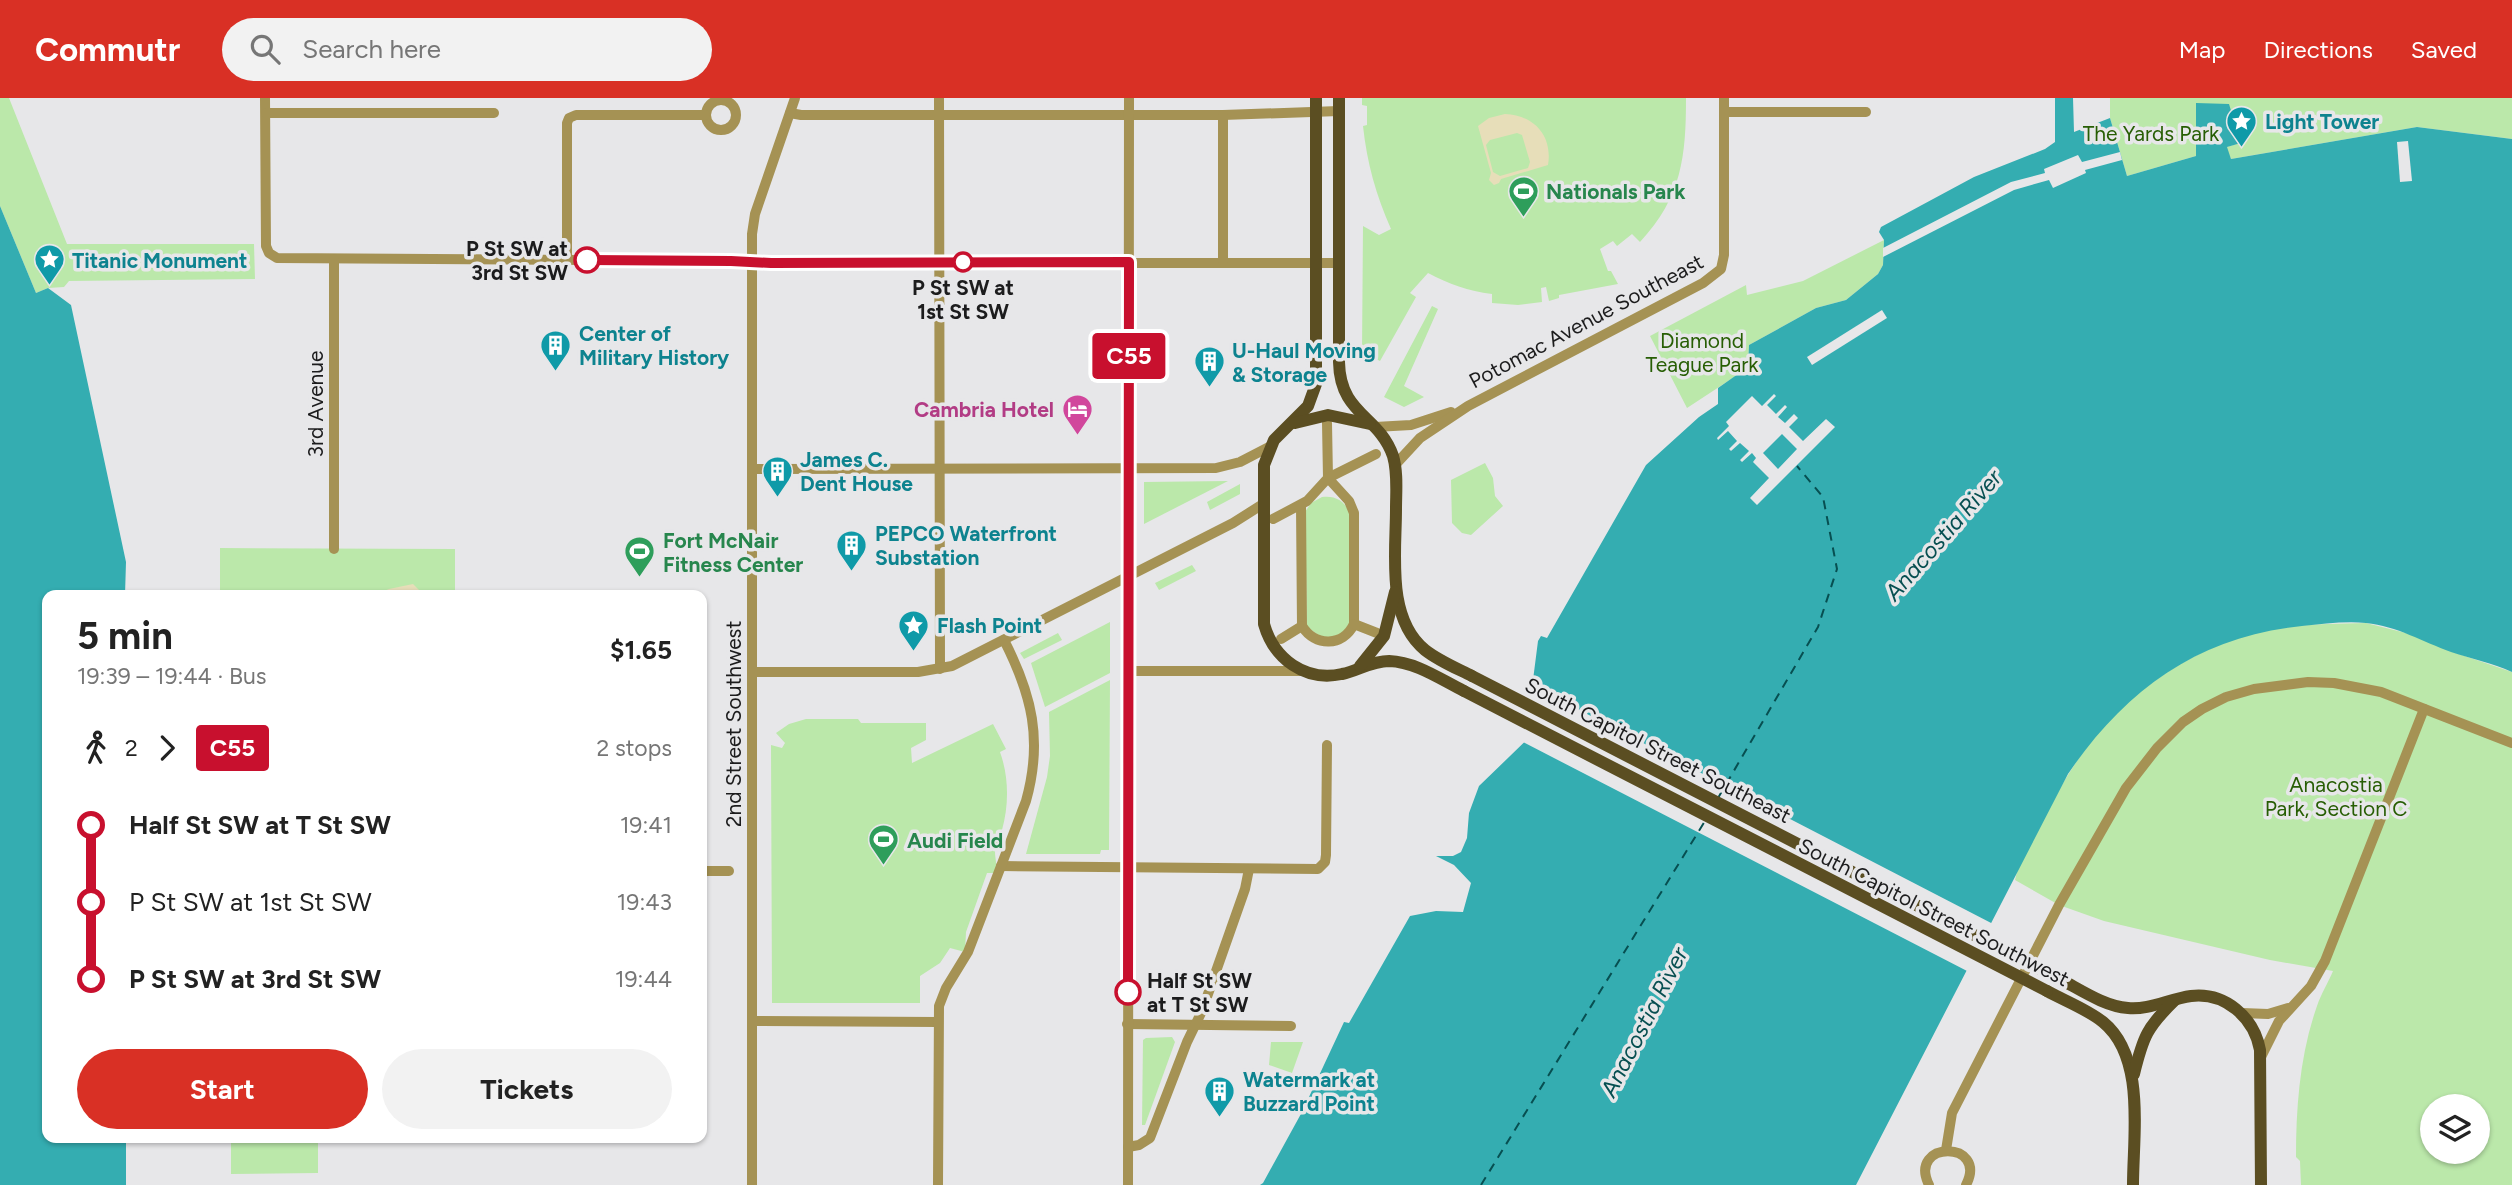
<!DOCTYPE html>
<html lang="en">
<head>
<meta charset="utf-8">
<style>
  :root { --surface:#fff; --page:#f2f2f2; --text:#222; --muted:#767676; --accent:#d93025 }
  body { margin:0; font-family:Figtree,sans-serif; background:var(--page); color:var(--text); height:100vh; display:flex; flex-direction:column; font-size:26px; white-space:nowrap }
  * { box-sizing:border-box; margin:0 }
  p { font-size:23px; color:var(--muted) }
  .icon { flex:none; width:38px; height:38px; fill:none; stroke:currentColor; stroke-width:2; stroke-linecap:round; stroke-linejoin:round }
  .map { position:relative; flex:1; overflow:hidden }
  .details { position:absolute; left:42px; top:492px; width:665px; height:553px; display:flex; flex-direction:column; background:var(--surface); border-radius:14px; box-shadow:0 2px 5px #0004 }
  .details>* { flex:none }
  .badge { padding:0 14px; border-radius:5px; font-size:24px; line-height:46px }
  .controls { position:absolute; left:2420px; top:996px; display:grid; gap:14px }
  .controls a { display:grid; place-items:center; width:70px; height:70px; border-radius:50%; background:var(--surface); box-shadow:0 2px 5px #0004; font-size:35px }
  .map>.badge { position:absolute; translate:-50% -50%; box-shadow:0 0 0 4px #fff }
  .legs { display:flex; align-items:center; gap:10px; height:77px; padding:0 35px; font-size:23px }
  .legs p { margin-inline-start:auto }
  .summary { display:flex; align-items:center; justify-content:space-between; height:119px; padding:0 35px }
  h1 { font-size:38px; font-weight:700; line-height:52px }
  .action { display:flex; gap:14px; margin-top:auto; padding:14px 35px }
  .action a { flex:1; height:80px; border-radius:42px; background:var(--accent); color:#fff; font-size:28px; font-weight:700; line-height:80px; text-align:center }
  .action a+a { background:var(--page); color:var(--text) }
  ul { padding:0 35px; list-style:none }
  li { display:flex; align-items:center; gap:24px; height:77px; font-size:26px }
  li i { display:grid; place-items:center; width:10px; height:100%; margin:0 9px; background:currentColor }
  li i::after { content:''; width:18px; height:18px; margin:-9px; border:5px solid; border-radius:50%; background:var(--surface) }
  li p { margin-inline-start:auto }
  li:first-child i { background:linear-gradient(#0000 50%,currentColor 0) }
  li:last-child i { background:linear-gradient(currentColor 50%,#0000 0) }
  header { display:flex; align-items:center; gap:42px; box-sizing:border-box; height:98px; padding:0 35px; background:var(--accent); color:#fff }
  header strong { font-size:33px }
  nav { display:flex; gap:38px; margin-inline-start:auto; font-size:24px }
  .search { width:490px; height:63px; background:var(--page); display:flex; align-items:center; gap:18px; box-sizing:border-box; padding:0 24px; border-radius:38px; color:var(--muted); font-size:26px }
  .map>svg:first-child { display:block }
</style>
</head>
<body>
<header>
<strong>Commutr</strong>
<div class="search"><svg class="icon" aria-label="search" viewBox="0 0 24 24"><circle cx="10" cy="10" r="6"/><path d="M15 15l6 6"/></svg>Search here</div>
<nav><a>Map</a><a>Directions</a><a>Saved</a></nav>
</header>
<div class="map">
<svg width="2512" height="1087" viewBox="0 0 2512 1087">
  <rect width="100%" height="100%" fill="#e7e7e9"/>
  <g fill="#bbe8aa" fill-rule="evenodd">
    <polygon points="0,0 9,0 67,146 254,146 255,181 69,183 64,189 48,190 36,195 0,108"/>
    <path d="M1362,0H1686C1686,58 1682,99 1640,144L1632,136L1617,148L1613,143L1600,151L1608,173H1611L1618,186L1559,197V200L1549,203L1546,189L1541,190L1542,204L1518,207L1492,205V196C1468,193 1449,186 1428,175L1410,195L1416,199L1380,263L1362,254L1363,128L1379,137L1391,131C1376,97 1367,65 1363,28L1367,27V8L1362,7Z"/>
    <polygon points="2110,0 2512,0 2512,41 2417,29 2231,61 2226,49 2241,45 2196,6 2196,58 2127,78 2110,20"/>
    <polygon points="1884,142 1883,167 1878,176 1846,202 1816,210 1749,247 1748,270 1687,310 1650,238 1746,187 1747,197 1803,183"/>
    <polygon points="1432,208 1438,211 1404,288 1424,299 1404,309 1384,299"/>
    <polygon points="1485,365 1493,380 1495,398 1503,408 1471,437 1462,435 1452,425 1451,382"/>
    <polygon points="1228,383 1144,426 1144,384"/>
    <polygon points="1240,386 1240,396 1210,412 1207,404"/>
    <path d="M1322,399C1335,397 1346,403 1350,417L1349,526L1340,538L1324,541L1307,529L1305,414L1311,405Z"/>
    <polygon points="220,450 455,451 455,497 220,497"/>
    <polygon points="1192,467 1196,473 1159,492 1155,485"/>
    <polygon points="1110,524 1110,575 1045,609 1031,565"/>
    <path d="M2366,525L2410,536L2450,553L2512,574V1087H2301L2300,1063L2296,1059C2296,1008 2300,956 2317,908C2321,896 2328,885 2333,873L2270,862L2104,823L2059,807L2015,782L2018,770C2039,729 2059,687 2086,650C2121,601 2178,561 2234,541C2275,526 2323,526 2366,525ZM2432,1008H2478V1054H2432Z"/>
    <polygon points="1058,535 1062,542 1024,561 1020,555"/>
    <polygon points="1110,582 1109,752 1101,752 1100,756 1026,756 1047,679 1050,658 1049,614"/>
    <path d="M806,621H858L861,625H926V642L911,650L912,665L993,626L1006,651L1000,654C1009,679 1009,707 1002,732C1001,739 996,747 995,754C995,759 997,768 997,775H987L966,834L965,854L950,850L940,865L920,878V905H772L771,647L782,650L785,645L776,635L789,626Z"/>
    <polygon points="1172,939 1175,944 1145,1027 1142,1027 1143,942 1146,940"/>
    <polygon points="1271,944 1303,944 1292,975 1269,967"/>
    <polygon points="231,1040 318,1040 318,1075 231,1076"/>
  </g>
  <g fill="#e7deb9" fill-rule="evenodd">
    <path d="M1505,16C1534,17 1553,38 1548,67L1501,81L1499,85L1494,87L1489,82L1491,75L1478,28L1489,20ZM1517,35L1522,37L1530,64L1528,70L1500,78L1493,74L1486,47L1490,42Z"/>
    <polygon points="413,486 419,492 419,497 374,497 389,491"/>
  </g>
  <g fill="#34adb1">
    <path d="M2055,0H2073L2074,34L2110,20L2127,78L2196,58V5L2229,6L2241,45L2227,49L2231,61L2417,29L2512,41V574C2492,565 2472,561 2451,554C2423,544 2397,528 2366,525C2345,523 2323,526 2302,528C2199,538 2125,592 2068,676L1856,1087H1260L1263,1085L1302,1014L1344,924L1349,925L1410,818L1436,813L1463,814L1471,785L1454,767L1436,758H1453L1461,754L1467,740L1469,715L1479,688L1538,631L1533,582L1538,543L1541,538L1547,540L1646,367L1699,319L1718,306V290L1748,269L1749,247L1816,210L1846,202L1878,176L1883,167L1884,142L1879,134L1881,129L1974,79L2045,51L2055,44Z"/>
    <polygon points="0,108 36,195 48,190 71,207 126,464 125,497 47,497 47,1040 126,1040 126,1087 0,1087"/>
  </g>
  <g fill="#e7e7e9" fill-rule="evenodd">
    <polygon points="2408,43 2412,83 2400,84 2397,44"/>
    <polygon points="2120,54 2122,62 2085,72 2086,75 2053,90 2049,82 2014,92 1883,159 1883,150 2011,84 2045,75 2044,71 2078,57 2082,64"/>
    <polygon points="1882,212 1887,220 1812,267 1807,259"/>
    <path d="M1774,296L1776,298L1767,307L1776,316L1785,307L1787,309L1778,319L1785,325L1794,316L1798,320L1789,329L1803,343L1826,321L1835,329L1757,407L1750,400L1769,380L1753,364L1756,360L1752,355L1742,364L1740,362L1749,353L1740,345L1731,353L1729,351L1737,343L1728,333L1718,342L1717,340L1729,328L1726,324L1752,298L1762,308ZM1782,336L1797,351L1778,371L1763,355Z"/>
    <polygon points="1529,586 1995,827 1969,874 1521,643 1536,625 1531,606"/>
  </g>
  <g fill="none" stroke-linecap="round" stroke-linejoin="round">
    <g stroke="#074f51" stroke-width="2" stroke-dasharray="9 7" stroke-linecap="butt">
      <polyline points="1718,700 1818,529 1837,471 1823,399 1797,368"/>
      <polyline points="1481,1087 1705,723"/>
    </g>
    <g stroke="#a59254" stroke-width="10">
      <polyline points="265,0 266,148 269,155 277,160 731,163 771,165 1339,165"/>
      <polyline points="939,0 940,571"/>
      <circle cx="721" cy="17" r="15"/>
      <polyline points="1724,14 1866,14"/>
      <polyline points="266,15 494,15"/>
      <polyline points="790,15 801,17 1223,17 1339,13"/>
      <polyline points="1223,17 1223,164"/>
      <polyline points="334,161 334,451"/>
      <polyline points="567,162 567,25 569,20 576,17 705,17"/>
      <polyline points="1375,329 1411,327 1451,314"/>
      <polyline points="1395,367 1420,340 1468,308 1703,185 1721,171 1724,157 1724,0"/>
      <polyline points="752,371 1216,370 1240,364 1271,348"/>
      <path d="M1301,407L1302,528C1315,549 1343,549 1354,526V415L1349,403L1328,380L1327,325"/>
      <polyline points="1273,421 1307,403 1328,380 1376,356"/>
      <polyline points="1354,526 1377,535"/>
      <polyline points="1281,541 1302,528"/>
      <polyline points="1128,573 1302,573"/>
      <polyline points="752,574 918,574 952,568 1233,425 1263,406"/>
      <polyline points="1001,768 1318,771 1325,764 1326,757 1327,647"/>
      <polyline points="702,773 729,773"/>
      <polyline points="2242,915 2268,916 2288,910"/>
      <polyline points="752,923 938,924"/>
      <polyline points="1127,926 1291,928"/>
      <polyline points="2261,959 2279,923 2311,888 2325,863 2424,611"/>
      <polyline points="1128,1049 1139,1047 1150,1040 1187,944 1202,913 1245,791 1249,771"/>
      <polyline points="1946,1052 1952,1015 2059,807 2126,690 2157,650 2183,624 2202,611 2226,599 2254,591 2308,584 2334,585 2381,594 2512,645"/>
      <polyline points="752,1087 752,136 755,116 795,0"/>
      <path d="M938,1087L939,908L946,890L968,854L1026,703C1043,642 1032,597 1004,542"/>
      <polyline points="1128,1087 1129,0"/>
      <path d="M1929,1087C1907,1042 1989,1042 1966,1087"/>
    </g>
    <g stroke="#5b4e22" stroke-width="12">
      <path d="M1316,0V286L1308,308L1274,342L1264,367V526C1274,561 1305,584 1342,576C1358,573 1371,563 1389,563C1416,564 1440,581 1464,593"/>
      <path d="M1339,0V264C1340,317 1379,317 1393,358C1398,375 1396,394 1396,411C1396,456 1386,520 1425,552C1439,563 1456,570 1472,578"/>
      <polyline points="1295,325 1328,317 1370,326"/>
      <polyline points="1360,568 1384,538 1395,494"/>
      <path d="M2054,878C2077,889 2102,908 2128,910C2149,912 2169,901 2191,898C2225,894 2254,919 2260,952L2261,1087"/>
      <path d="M2047,893C2065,903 2087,911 2103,924C2146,959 2133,1037 2133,1087"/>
      <path d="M2134,976C2143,939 2147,929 2175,902"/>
    </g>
    <g stroke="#5b4e22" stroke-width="12">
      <polyline points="1472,578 2054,878"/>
      <polyline points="1464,593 2047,893"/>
    </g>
  </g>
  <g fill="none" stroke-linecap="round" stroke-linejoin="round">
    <defs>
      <polyline id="line-1" points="587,162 731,163 771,165 1129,164 1128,894"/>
    </defs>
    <use href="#line-1" stroke="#fff" stroke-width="16"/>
    <use href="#line-1" stroke="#c8102e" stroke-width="10"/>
  </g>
  <defs>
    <symbol id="sight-pin" viewBox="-11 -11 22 30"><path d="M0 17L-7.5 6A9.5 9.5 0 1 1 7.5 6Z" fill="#0f9aa8" stroke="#e7e7e9"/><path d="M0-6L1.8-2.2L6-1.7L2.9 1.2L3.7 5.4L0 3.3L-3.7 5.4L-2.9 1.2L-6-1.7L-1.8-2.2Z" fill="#fff"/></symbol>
    <symbol id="stadium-pin" viewBox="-11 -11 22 30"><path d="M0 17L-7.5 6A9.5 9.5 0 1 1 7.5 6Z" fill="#2e9e5b" stroke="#e7e7e9"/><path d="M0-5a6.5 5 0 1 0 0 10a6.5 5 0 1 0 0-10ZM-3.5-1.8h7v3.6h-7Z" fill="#fff"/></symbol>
    <symbol id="building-pin" viewBox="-11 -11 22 30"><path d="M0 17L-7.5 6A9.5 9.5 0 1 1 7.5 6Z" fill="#0f9aa8" stroke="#e7e7e9"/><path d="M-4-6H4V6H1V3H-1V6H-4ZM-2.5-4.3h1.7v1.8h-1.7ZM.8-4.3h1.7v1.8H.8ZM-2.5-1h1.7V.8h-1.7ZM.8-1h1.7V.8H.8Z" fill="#fff"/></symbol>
    <symbol id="hotel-pin" viewBox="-11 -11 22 30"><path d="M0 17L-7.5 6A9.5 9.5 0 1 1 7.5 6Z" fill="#d1479c" stroke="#e7e7e9"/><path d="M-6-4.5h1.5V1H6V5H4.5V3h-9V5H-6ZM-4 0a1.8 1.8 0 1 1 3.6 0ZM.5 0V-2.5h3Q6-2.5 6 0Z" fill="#fff"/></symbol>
  </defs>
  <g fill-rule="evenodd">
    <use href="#sight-pin" x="2224" y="6" width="35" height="47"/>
    <use href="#stadium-pin" x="1506" y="76" width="35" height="47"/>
    <use href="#sight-pin" x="32" y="144" width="35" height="47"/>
    <use href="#building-pin" x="538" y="230" width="35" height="47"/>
    <use href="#building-pin" x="1192" y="246" width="35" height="47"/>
    <use href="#hotel-pin" x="1060" y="294" width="35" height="47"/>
    <use href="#building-pin" x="760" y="356" width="35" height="47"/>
    <use href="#building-pin" x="834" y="430" width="35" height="47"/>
    <use href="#stadium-pin" x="622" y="436" width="35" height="47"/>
    <use href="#sight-pin" x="896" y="510" width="35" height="47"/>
    <use href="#stadium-pin" x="866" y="724" width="35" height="47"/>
    <use href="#building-pin" x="1202" y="976" width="35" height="47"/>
  </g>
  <g fill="#fff" stroke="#c8102e" stroke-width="3.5">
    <circle cx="587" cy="162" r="12"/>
    <circle cx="963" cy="164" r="9"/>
    <circle cx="1128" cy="894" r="12"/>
  </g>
  <g text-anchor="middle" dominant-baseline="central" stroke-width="7" stroke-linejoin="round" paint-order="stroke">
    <g font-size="21" font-weight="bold" fill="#0d838f" stroke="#e7e7e9" text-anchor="start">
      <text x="2265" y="23">Light Tower</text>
      <text x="72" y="162">Titanic Monument</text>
      <text x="579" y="235">Center of<tspan x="579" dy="24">Military History</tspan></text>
      <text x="1232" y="252">U-Haul Moving<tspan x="1232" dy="24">&amp; Storage</tspan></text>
      <text x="800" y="361">James C.<tspan x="800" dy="24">Dent House</tspan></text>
      <text x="875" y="435">PEPCO Waterfront<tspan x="875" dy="24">Substation</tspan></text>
      <text x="937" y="527">Flash Point</text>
      <text x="1243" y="981">Watermark at<tspan x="1243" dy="24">Buzzard Point</tspan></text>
    </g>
    <g font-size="21" fill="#275e04" stroke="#e7e7e9">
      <text x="2151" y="35">The Yards Park</text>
      <text x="1702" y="242">Diamond<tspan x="1702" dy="24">Teague Park</tspan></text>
      <text x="2336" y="686">Anacostia<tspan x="2336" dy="24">Park, Section C</tspan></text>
    </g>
    <g font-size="21" font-weight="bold" fill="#27864d" stroke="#e7e7e9" text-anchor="start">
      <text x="1546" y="93">Nationals Park</text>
      <text x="663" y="442">Fort McNair<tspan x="663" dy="24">Fitness Center</tspan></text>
      <text x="907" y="742">Audi Field</text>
    </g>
    <g font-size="21" font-weight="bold" fill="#1c1c1d" stroke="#e7e7e9" text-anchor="end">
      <text x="568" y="150">P St SW at<tspan x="568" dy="24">3rd St SW</tspan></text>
      <text x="963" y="189" text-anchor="middle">P St SW at<tspan x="963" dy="24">1st St SW</tspan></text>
      <text x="1147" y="882" text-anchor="start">Half St SW<tspan x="1147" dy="24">at T St SW</tspan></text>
    </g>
    <g font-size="21" fill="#1c1c1d" stroke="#e7e7e9">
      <text transform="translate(1586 223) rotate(-28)">Potomac Avenue Southeast</text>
      <text transform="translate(315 306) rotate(-90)">3rd Avenue</text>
      <text transform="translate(733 626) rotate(-90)">2nd Street Southwest</text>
      <text transform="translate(1658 652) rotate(27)">South Capitol Street Southeast</text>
      <text transform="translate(1934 814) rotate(27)">South Capitol Street Southwest</text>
    </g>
    <g font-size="21" font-weight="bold" fill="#b23c85" stroke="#e7e7e9" text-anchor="end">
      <text x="1054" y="311">Cambria Hotel</text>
    </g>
    <g font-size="23" font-style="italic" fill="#074f51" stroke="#e7e7e9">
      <text transform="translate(1943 437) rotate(-49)">Anacostia River</text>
      <text transform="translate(1644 924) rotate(-63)">Anacostia River</text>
    </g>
  </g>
</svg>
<div class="controls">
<a><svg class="icon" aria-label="layers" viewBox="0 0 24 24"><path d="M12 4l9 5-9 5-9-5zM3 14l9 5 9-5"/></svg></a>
</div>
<b class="badge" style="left:1129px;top:258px;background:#c8102e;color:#fff">C55</b>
<section class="details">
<div class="summary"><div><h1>5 min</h1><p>19:39 – 19:44 · Bus</p></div><b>$1.65</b></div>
<div class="legs"><svg class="icon" aria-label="walk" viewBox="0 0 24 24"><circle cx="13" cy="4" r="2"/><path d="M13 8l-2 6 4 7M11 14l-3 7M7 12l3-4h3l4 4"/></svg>2<svg class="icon" aria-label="forward" viewBox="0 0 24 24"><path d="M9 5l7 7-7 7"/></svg><b class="badge" style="background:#c8102e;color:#fff">C55</b><p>2 stops</p></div>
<ul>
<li><i style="color:#c8102e"></i><b>Half St SW at T St SW</b><p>19:41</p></li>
<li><i style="color:#c8102e"></i><span>P St SW at 1st St SW</span><p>19:43</p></li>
<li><i style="color:#c8102e"></i><b>P St SW at 3rd St SW</b><p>19:44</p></li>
</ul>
<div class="action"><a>Start</a><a>Tickets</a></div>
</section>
</div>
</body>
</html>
